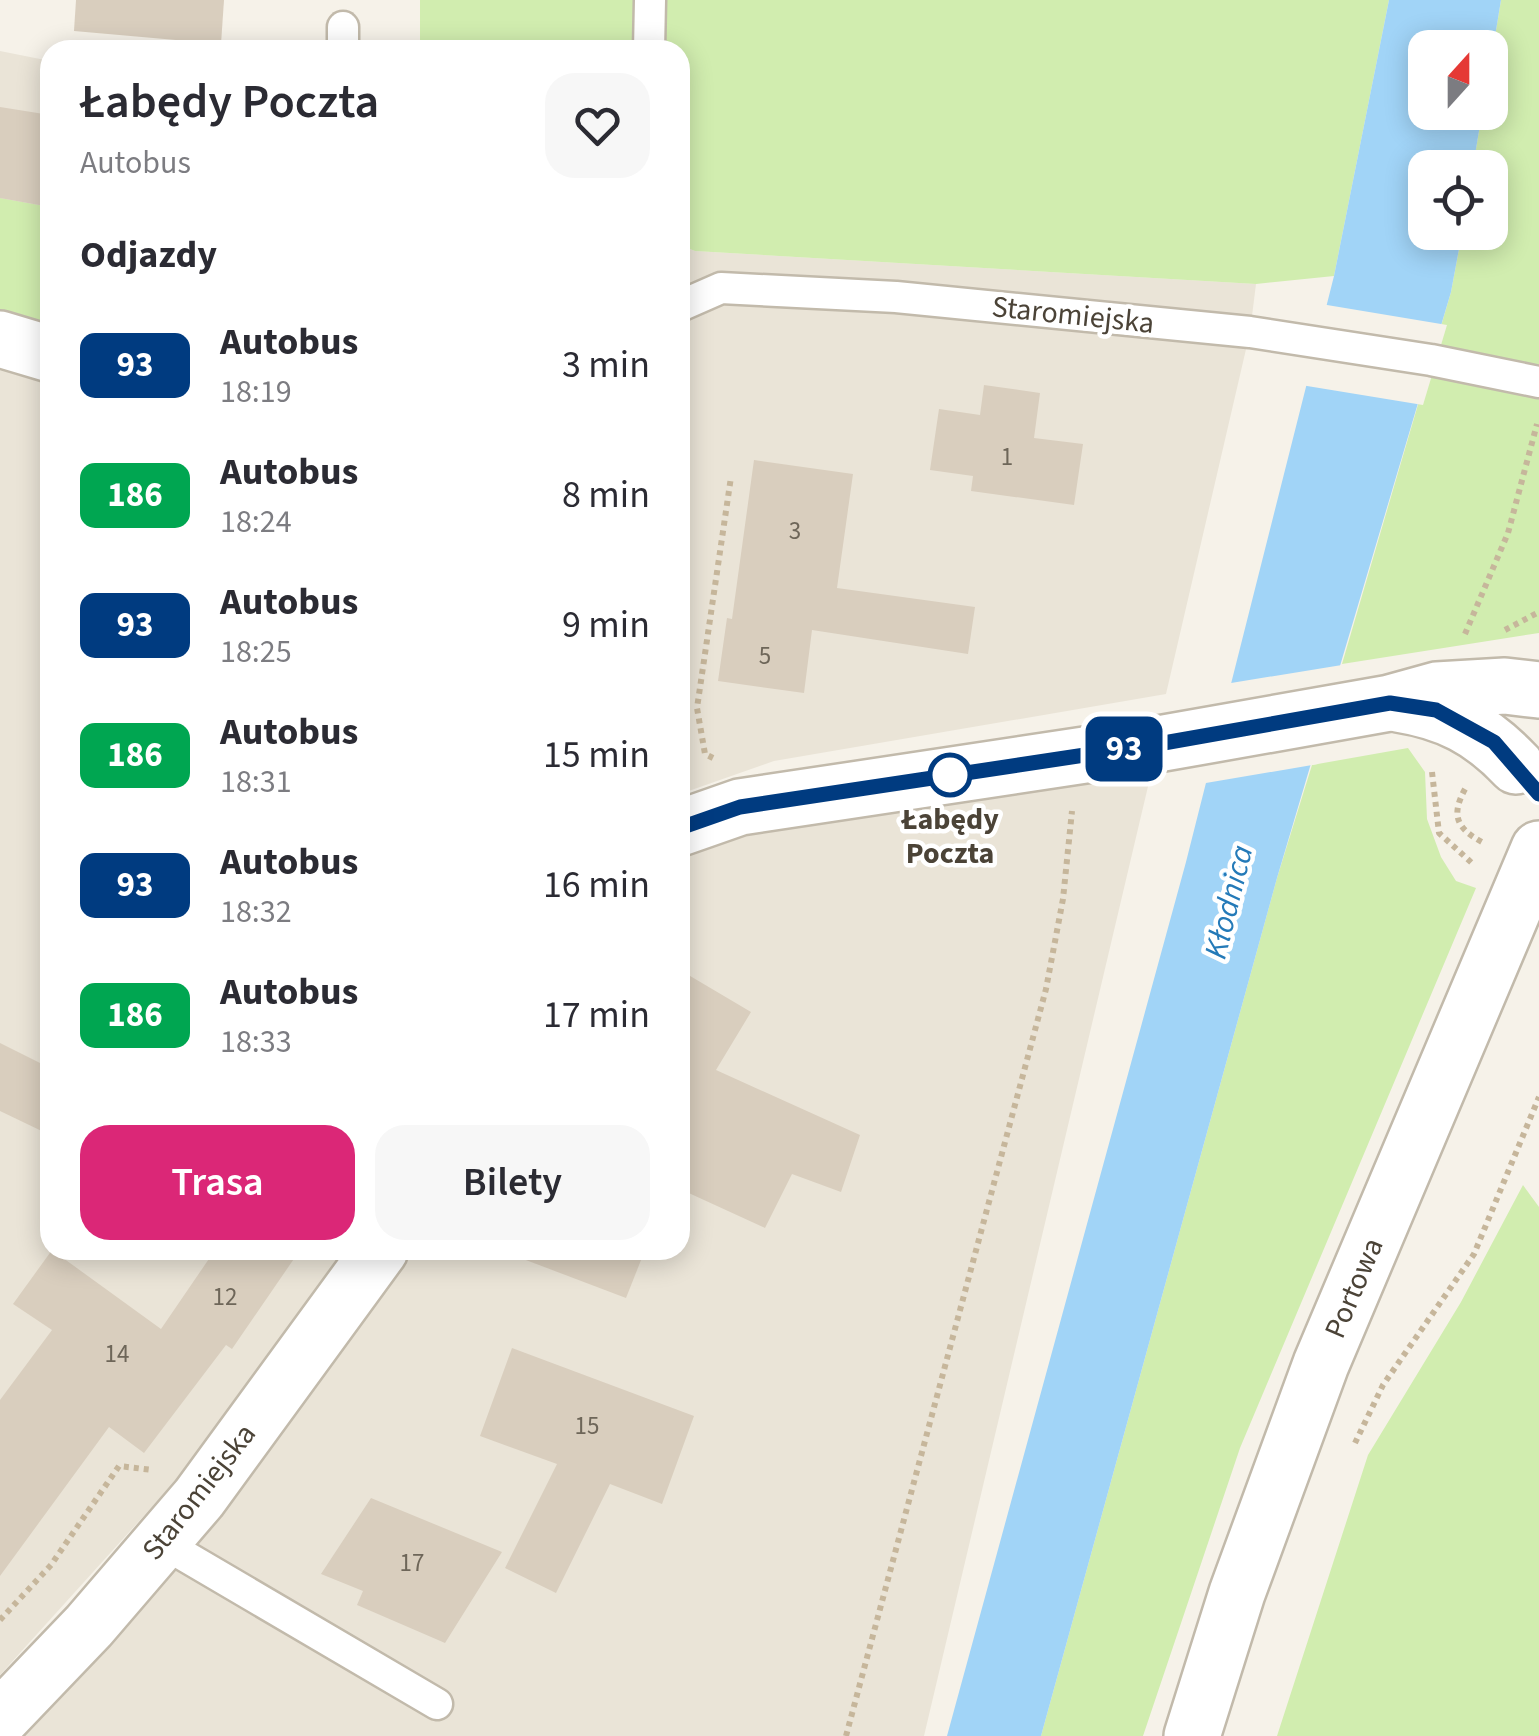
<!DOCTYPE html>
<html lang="pl">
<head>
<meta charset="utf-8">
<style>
  :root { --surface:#fff; --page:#f7f7f7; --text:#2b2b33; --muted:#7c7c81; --accent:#db2777 }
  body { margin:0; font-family:"Source Sans 3",sans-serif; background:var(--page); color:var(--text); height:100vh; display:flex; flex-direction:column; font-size:38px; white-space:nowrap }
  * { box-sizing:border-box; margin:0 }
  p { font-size:32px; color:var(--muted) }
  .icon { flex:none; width:55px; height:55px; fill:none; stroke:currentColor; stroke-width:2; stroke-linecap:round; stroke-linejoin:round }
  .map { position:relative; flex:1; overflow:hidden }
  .panel { position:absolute; left:40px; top:40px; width:650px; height:1220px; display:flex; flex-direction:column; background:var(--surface); border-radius:30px; box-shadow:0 5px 25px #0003 }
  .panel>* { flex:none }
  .badge { padding:0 20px; border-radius:15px; font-size:35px; line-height:65px }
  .needle { width:65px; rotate:21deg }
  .controls { position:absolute; left:1408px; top:30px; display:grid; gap:20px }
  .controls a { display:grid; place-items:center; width:100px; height:100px; border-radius:20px; background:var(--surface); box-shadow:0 5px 25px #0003; font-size:50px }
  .map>.badge { position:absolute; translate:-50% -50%; box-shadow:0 0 0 5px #fff }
  h2 { padding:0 40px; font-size:38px; line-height:90px }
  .round { display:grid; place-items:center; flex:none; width:105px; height:105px; border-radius:30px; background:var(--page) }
  .summary { display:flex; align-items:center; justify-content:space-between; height:170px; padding:0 40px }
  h1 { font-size:48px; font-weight:600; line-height:75px }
  .cta { display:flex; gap:20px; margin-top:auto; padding:20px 40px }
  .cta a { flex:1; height:115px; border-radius:30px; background:var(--accent); color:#fff; font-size:40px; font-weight:600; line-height:115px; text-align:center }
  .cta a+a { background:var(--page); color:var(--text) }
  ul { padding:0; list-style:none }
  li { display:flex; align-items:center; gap:30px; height:130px; padding:0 40px }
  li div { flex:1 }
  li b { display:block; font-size:38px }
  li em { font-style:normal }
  li .badge { min-width:110px; font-weight:700; text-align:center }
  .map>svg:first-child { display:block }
</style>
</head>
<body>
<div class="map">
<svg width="1539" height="1736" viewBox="0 0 1539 1736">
  <rect width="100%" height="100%" fill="#f6f2e9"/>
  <g fill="#eae4d7">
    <polygon points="0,51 50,61 50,1250 344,1250 178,1478 0,1675"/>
    <polygon points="680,245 695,251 1256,284 1250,332 1166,694 774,761 680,794"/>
    <polygon points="1158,744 924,1736 0,1736 381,1250 680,1250 680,828"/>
  </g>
  <g fill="#d1edaf">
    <polygon points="420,0 1389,0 1334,276 1256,284 695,251 680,245 680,50 420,50"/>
    <polygon points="1501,0 1539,0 1539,633 1342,664 1451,292 1462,233 1490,232 1490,168 1473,167 1482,113 1490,112 1490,67"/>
    <polygon points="0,198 50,207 50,332 0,316"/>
    <polygon points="1408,748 1425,772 1427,819 1441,857 1456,881 1476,888 1240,1448 1143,1736 1041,1736 1277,878 1312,765"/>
    <polygon points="1523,1185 1539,1207 1539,1736 1277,1736 1368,1455 1461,1302"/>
  </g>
  <polygon fill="#a1d4f7" points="1389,0 1501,0 1490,67 1490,48 1425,48 1425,112 1482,113 1473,167 1425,168 1425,232 1462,233 1451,292 1277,878 1041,1736 947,1736 1186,862 1334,276"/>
  <g fill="#f6f2e9">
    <polygon points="1321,304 1447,325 1423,405 1301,385"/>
    <polygon points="1348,664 1318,764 1200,784 1225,684"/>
  </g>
  <g fill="#d9cebe">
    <polygon points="76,0 224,0 221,44 74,31"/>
    <polygon points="0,107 50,115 50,207 0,198"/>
    <polygon points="984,385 1040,393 1034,438 1083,444 1074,505 971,491 973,476 930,470 939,409 980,415"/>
    <polygon points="754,460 853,474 837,588 975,607 968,654 812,630 804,693 718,681 727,618 732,619"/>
    <polygon points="680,970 751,1012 716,1070 860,1135 841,1192 792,1174 765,1228 680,1189"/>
    <polygon points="0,1043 50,1068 50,1135 0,1111"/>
    <polygon points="52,1250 161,1329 215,1250 300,1250 232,1349 226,1345 144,1453 109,1427 0,1576 0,1400 52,1330 13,1304"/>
    <polygon points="510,1250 645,1250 626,1298 510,1254"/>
    <polygon points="512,1348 694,1416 662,1504 610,1484 556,1593 505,1568 557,1464 480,1436"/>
    <polygon points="371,1498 502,1552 445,1643 357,1605 363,1591 321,1574"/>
  </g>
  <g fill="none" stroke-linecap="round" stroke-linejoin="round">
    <defs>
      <g id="service">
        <polyline points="343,27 343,50"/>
        <polyline points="649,50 650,0"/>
        <polyline points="680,306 721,288 896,297 1250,332 1431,360 1539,382"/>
        <polyline points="161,1542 437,1704"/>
      </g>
      <polyline id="minor" points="0,339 50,354"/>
      <g id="tertiary">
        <path d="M1398,704C1448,712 1481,729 1516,766"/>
        <polyline points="680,828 740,807 1158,744 1390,703 1437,690 1505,686 1539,690"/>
        <polyline points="0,1719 89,1626 199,1498 380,1250"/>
        <polyline points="1192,1736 1237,1593 1321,1364 1539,849"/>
      </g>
    </defs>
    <use href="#service" stroke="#c2baab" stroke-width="35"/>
    <use href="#minor" stroke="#c2baab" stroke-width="60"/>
    <use href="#tertiary" stroke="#c2baab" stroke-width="60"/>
    <g stroke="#c6b69b" stroke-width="6" stroke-dasharray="5 5" stroke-linecap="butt">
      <polyline points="1505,630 1539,612"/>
      <polyline points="1465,634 1508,533 1537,424"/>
      <polyline points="713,758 705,754 697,708 731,477"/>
      <polyline points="1432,772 1439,833 1473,864"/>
      <path d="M1465,789C1451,815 1456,828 1482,842"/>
      <polyline points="1355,1443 1383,1385 1474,1254 1539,1097"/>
      <polyline points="0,1620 51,1565 119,1466 152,1470"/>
      <polyline points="846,1736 1046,989 1063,899 1072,811"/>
    </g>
    <use href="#service" stroke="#fff" stroke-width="30"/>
    <use href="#minor" stroke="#fff" stroke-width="55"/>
    <use href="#tertiary" stroke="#fff" stroke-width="55"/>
  </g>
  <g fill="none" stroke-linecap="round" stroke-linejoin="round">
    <defs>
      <polyline id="line" points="680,828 740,807 1158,744 1390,703 1436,710 1494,742 1539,794"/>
    </defs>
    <use href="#line" stroke="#fff" stroke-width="22"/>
    <use href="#line" stroke="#003b80" stroke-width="15"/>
  </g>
  <circle fill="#fff" stroke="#003b80" stroke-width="5" cx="950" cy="775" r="20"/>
  <g text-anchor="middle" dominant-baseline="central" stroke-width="9" stroke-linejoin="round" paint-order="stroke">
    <g font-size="25" fill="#6e6659">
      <text x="1007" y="457">1</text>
      <text x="795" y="531">3</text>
      <text x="765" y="656">5</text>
      <text x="225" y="1297">12</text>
      <text x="117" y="1354">14</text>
      <text x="587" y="1426">15</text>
      <text x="412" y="1563">17</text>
    </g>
    <g font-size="30" fill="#4b4337" stroke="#fff">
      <text transform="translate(1073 315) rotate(6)">Staromiejska</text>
      <text transform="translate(1354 1288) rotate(-67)">Portowa</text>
      <text transform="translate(199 1492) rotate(-52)">Staromiejska</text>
    </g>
    <g font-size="30" font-weight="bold" fill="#4b4337" stroke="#fff">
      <text x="950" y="819">Łabędy<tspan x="950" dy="34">Poczta</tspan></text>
    </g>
    <g font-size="32" font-style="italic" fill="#247ab8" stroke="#fff">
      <text transform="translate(1229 902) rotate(-76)">Kłodnica</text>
    </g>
  </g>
</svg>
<div class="controls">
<a><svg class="needle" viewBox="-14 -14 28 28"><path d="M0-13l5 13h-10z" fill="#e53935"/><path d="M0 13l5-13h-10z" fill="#7c7c81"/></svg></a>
<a><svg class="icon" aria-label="locate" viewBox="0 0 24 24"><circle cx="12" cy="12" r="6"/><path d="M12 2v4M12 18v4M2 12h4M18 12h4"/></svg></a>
</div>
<b class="badge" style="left:1124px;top:749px;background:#003b80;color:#fff">93</b>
<section class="panel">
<div class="summary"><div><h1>Łabędy Poczta</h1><p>Autobus</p></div><a class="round"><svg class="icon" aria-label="heart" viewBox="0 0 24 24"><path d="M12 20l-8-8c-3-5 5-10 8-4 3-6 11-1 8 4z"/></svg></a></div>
<h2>Odjazdy</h2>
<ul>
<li><span class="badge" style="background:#003b80;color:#fff">93</span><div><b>Autobus</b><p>18:19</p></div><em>3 min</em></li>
<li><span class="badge" style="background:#00a651;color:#fff">186</span><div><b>Autobus</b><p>18:24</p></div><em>8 min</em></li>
<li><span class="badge" style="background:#003b80;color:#fff">93</span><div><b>Autobus</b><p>18:25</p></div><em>9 min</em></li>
<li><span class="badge" style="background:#00a651;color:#fff">186</span><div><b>Autobus</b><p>18:31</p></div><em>15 min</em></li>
<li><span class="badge" style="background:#003b80;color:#fff">93</span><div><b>Autobus</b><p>18:32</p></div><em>16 min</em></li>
<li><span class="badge" style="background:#00a651;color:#fff">186</span><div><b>Autobus</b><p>18:33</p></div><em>17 min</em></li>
</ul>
<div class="cta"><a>Trasa</a><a>Bilety</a></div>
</section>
</div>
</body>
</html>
